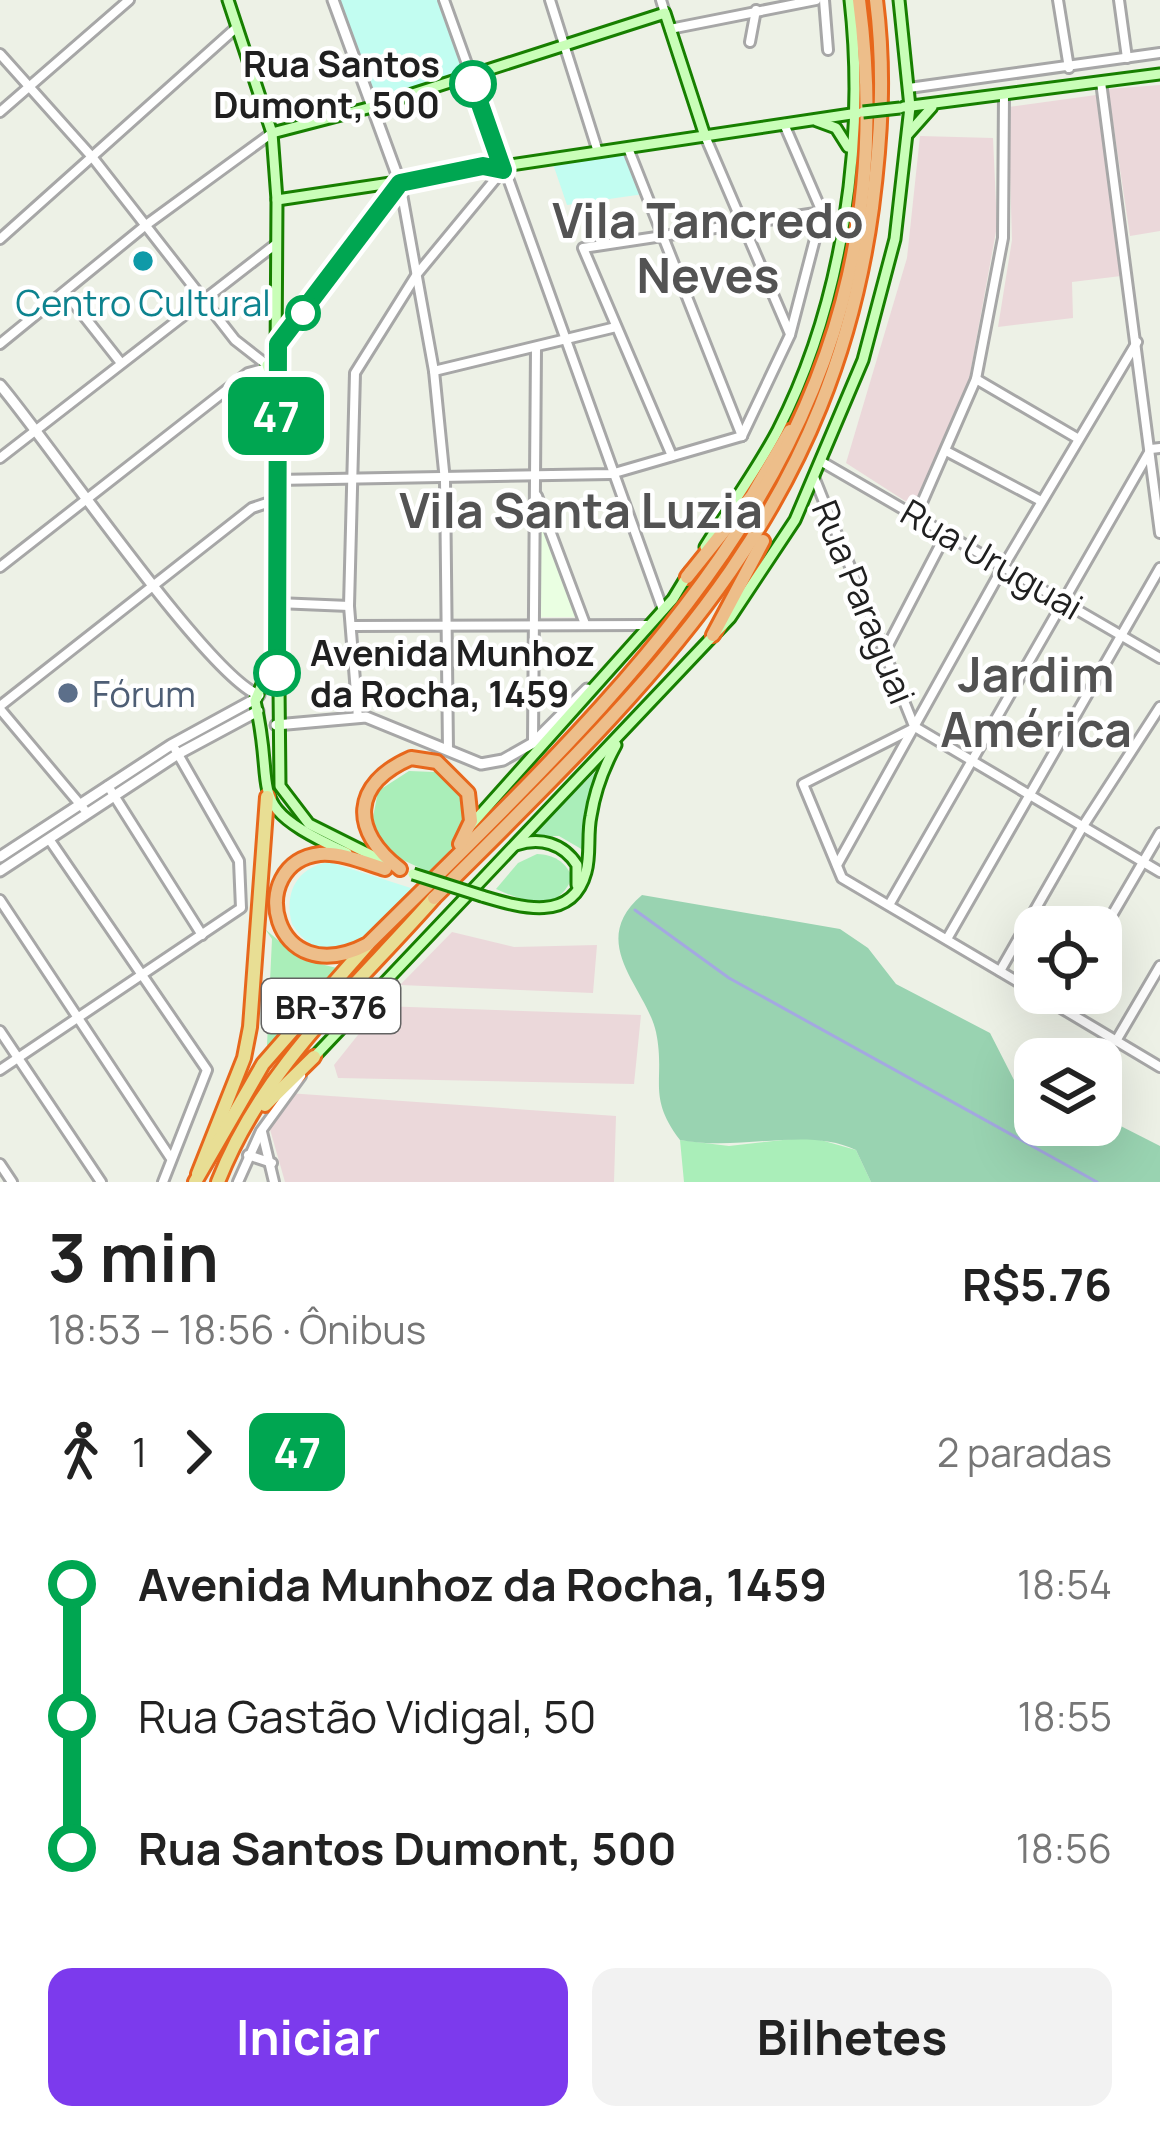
<!DOCTYPE html>
<html lang="pt">
<head>
<meta charset="utf-8">
<style>
  :root { --surface:#fff; --page:#f2f2f2; --text:#222; --muted:#767676; --accent:#7c3aed }
  body { margin:0; font-family:Manrope,sans-serif; background:var(--page); color:var(--text); height:100vh; display:flex; flex-direction:column; font-size:45px; white-space:nowrap }
  * { box-sizing:border-box; margin:0 }
  p { font-size:39px; color:var(--muted) }
  .icon { flex:none; width:66px; height:66px; fill:none; stroke:currentColor; stroke-width:2; stroke-linecap:round; stroke-linejoin:round }
  .map { position:relative; height:1182px; overflow:hidden }
  .drawer { display:flex; flex-direction:column; background:var(--surface); flex:1 }
  .drawer>* { flex:none }
  .badge { padding:0 24px; border-radius:18px; font-size:42px; line-height:78px }
  .buttons { position:absolute; left:1014px; top:906px; display:grid; gap:24px }
  .buttons a { display:grid; place-items:center; width:108px; height:108px; border-radius:24px; background:var(--surface); box-shadow:0 12px 48px #0002; font-size:60px }
  .map>.badge { position:absolute; translate:-50% -50%; box-shadow:0 0 0 6px #fff }
  .legs { display:flex; align-items:center; gap:18px; height:132px; padding:0 48px; font-size:39px }
  .legs p { margin-inline-start:auto }
  .headline { display:flex; align-items:center; justify-content:space-between; height:204px; padding:0 48px }
  h1 { font-size:66px; font-weight:700; line-height:90px }
  .action { display:flex; gap:24px; margin-top:auto; padding:24px 48px }
  .action a { flex:1; height:138px; border-radius:24px; background:var(--accent); color:#fff; font-size:48px; font-weight:700; line-height:138px; text-align:center }
  .action a+a { background:var(--page); color:var(--text) }
  ul { padding:0 48px; list-style:none }
  li { display:flex; align-items:center; gap:42px; height:132px; font-size:45px }
  li i { display:grid; place-items:center; width:18px; height:100%; margin:0 15px; background:currentColor }
  li i::after { content:''; width:30px; height:30px; margin:-15px; border:9px solid; border-radius:50%; background:var(--surface) }
  li p { margin-inline-start:auto }
  li:first-child i { background:linear-gradient(#0000 50%,currentColor 0) }
  li:last-child i { background:linear-gradient(currentColor 50%,#0000 0) }
  .map>svg:first-child { display:block }
</style>
</head>
<body>
<div class="map">
<svg width="1160" height="1182" viewBox="0 0 1160 1182">
  <rect width="100%" height="100%" fill="#edf1e6"/>
  <g fill="#ebd8da">
    <polygon points="1160,85 1160,231 1130,236 1108,89"/>
    <polygon points="1096,95 1121,276 1072,282 1073,318 998,327 1012,240 1008,107"/>
    <polygon points="920,136 993,138 997,226 966,396 916,508 846,463 907,258"/>
    <polygon points="452,932 514,947 597,945 593,993 400,985"/>
    <polygon points="381,1006 641,1015 634,1084 338,1078 334,1065"/>
    <polygon points="259,1091 616,1116 614,1182 285,1182"/>
  </g>
  <polygon fill="#eaffe2" points="539,511 580,617 538,617"/>
  <g fill="#aaeeb9">
    <polygon points="601,766 583,850 559,836 532,836"/>
    <polygon points="409,771 435,772 463,796 463,832 433,874 390,854 371,828 378,791"/>
    <path d="M537,854C554,855 565,861 572,877C558,915 523,901 496,889L518,863Z"/>
    <polygon points="265,929 300,959 337,968 272,1048 267,1045 272,939"/>
    <polygon points="810,1137 856,1150 871,1182 684,1182 680,1140 729,1146"/>
  </g>
  <path fill="#99d3b1" d="M642,895L840,929L868,948L896,984L990,1033L1014,1080L1035,1092V1125H1101V1116L1160,1146V1182H871L856,1150C806,1126 742,1152 680,1140C646,1095 666,1080 656,1032C646,987 586,943 642,895Z"/>
  <g fill="#c2fdf1">
    <polygon points="337,0 440,0 465,71 373,103"/>
    <polygon points="627,152 644,194 567,205 553,164"/>
    <path d="M329,862L414,889C382,923 331,985 292,924C284,893 296,868 329,862Z"/>
  </g>
  <g fill="none" stroke-linecap="round" stroke-linejoin="round">
    <polyline stroke="#a4a8e1" stroke-width="3" points="635,910 729,978 1097,1182"/>
    <defs>
      <g id="minor">
        <polyline points="444,0 663,610"/>
        <polyline points="550,0 598,152"/>
        <polyline points="661,0 665,13"/>
        <polyline points="824,0 828,50"/>
        <polyline points="1058,0 1069,68"/>
        <polyline points="1119,0 1127,58"/>
        <polyline points="670,29 816,0"/>
        <polyline points="750,42 756,10"/>
        <polyline points="0,54 93,158 235,340 267,365"/>
        <polyline points="1101,82 1160,533"/>
        <polyline points="909,88 1160,53"/>
        <polyline points="0,112 129,0"/>
        <polyline points="705,136 790,334"/>
        <polyline points="628,148 742,436"/>
        <polyline points="400,183 434,371 445,481 448,750"/>
        <polyline points="0,239 237,27"/>
        <polyline points="65,292 121,363"/>
        <polyline points="0,344 146,225 272,133"/>
        <polyline points="278,344 400,183"/>
        <polyline points="434,371 616,327"/>
        <polyline points="976,379 1077,438"/>
        <polyline points="742,436 790,335 822,212 784,124"/>
        <polyline points="948,452 1041,501"/>
        <polyline points="672,456 583,248 822,212"/>
        <polyline points="0,458 276,244"/>
        <polyline points="822,462 1160,658"/>
        <polyline points="814,477 914,726"/>
        <polyline points="276,480 611,474 742,436"/>
        <polyline points="537,496 585,624"/>
        <polyline points="917,514 976,379 1003,238 1004,94"/>
        <polyline points="0,567 248,373 267,368"/>
        <polyline points="277,603 349,606"/>
        <polyline points="351,626 649,625"/>
        <polyline points="885,651 947,532"/>
        <polyline points="0,706 252,508 276,500"/>
        <polyline points="0,709 84,809"/>
        <polyline points="358,718 349,606 355,373 417,274 502,171"/>
        <polyline points="915,727 1160,872"/>
        <polyline points="914,728 803,784 842,878 1035,992"/>
        <polyline points="533,741 536,348"/>
        <polyline points="108,786 202,935"/>
        <polyline points="49,839 207,1070 163,1182"/>
        <polyline points="837,865 1003,567 1137,342"/>
        <polyline points="0,900 170,1157"/>
        <polyline points="889,905 1151,449 1160,448"/>
        <polyline points="1101,934 1160,833"/>
        <polyline points="947,939 1160,568"/>
        <polyline points="1000,971 1083,826 1160,707"/>
        <polyline points="1036,993 1160,1067"/>
        <polyline points="1058,1006 1066,993"/>
        <polyline points="0,1031 101,1182"/>
        <polyline points="1116,1041 1160,966"/>
        <polyline points="0,1070 241,908 239,861 175,749"/>
        <polyline points="262,1132 274,1182"/>
        <polyline points="248,1155 272,1163"/>
        <polyline points="0,1164 12,1182"/>
        <polyline points="238,1182 261,1131 301,1076"/>
      </g>
      <g id="tertiary">
        <polyline points="333,0 400,183"/>
        <path d="M0,385C47,440 209,678 259,695"/>
        <polyline points="276,725 366,717 481,764 503,760 533,743 587,689"/>
        <polyline points="0,857 171,745 257,698"/>
        <polyline points="0,871 178,754 258,711"/>
      </g>
      <g id="secondary">
        <polyline points="228,0 272,133 277,200 276,359 282,366 274,374"/>
        <polyline points="904,107 1160,74"/>
        <polyline points="817,121 836,128 848,147"/>
        <polyline points="272,133 372,107 665,13 705,136"/>
        <polyline points="908,134 932,107"/>
        <polyline points="277,200 858,113"/>
        <polyline points="276,359 267,365 276,391 280,786 309,824 389,864"/>
        <path d="M705,547C729,508 757,470 778,430C843,303 866,141 850,0"/>
        <path d="M273,657L255,701C278,799 239,803 347,853"/>
        <polyline points="470,826 673,599 690,571"/>
        <path d="M516,845C540,837 563,843 577,865V885"/>
        <path d="M482,896C519,907 572,924 586,872C591,855 587,834 591,816C595,790 604,767 616,745"/>
        <polyline points="314,1057 730,618 795,520 863,360 895,239 910,107 899,0"/>
      </g>
      <g id="trunk">
        <polyline points="265,1105 314,1057"/>
        <polyline points="198,1174 244,1058 250,1027 267,797"/>
        <polyline points="195,1182 263,1064 368,944"/>
        <path d="M218,1182C263,1066 355,988 434,898"/>
      </g>
      <g id="motorway">
        <polyline points="687,577 752,496 790,431"/>
        <polyline points="713,635 763,541"/>
        <path d="M385,869C366,863 340,852 320,854C244,863 271,995 368,944C645,669 916,430 859,0"/>
        <path d="M400,869C350,831 351,784 411,758L437,762L468,793L471,821L460,844"/>
        <path d="M434,898C646,686 830,520 872,208C881,138 885,71 876,0"/>
      </g>
    </defs>
    <use href="#minor" stroke="#a7a7a7" stroke-width="14"/>
    <use href="#tertiary" stroke="#a7a7a7" stroke-width="15"/>
    <use href="#secondary" stroke="#177f00" stroke-width="15"/>
    <use href="#trunk" stroke="#e7671c" stroke-width="18"/>
    <use href="#motorway" stroke="#e7671c" stroke-width="18"/>
    <use href="#minor" stroke="#fff" stroke-width="8"/>
    <use href="#tertiary" stroke="#fff" stroke-width="9"/>
    <use href="#secondary" stroke="#c9feb8" stroke-width="9"/>
    <use href="#trunk" stroke="#e8de94" stroke-width="12"/>
    <use href="#motorway" stroke="#edbe8a" stroke-width="12"/>
    <defs>
      <g id="secondary-bridge">
        <polyline points="863,112 900,108"/>
        <polyline points="413,874 482,896"/>
      </g>
    </defs>
    <use href="#secondary-bridge" stroke="#177f00" stroke-width="15" stroke-linecap="butt"/>
    <use href="#secondary-bridge" stroke="#c9feb8" stroke-width="9"/>
  </g>
  <g fill="none" stroke-linecap="round" stroke-linejoin="round">
    <defs>
      <polyline id="line-1" points="277,673 278,344 400,183 483,166 503,170 473,84"/>
    </defs>
    <use href="#line-1" stroke="#fff" stroke-width="27"/>
    <use href="#line-1" stroke="#00a651" stroke-width="18"/>
  </g>
  <g fill="#fff" stroke="#00a651" stroke-width="6">
    <circle cx="473" cy="84" r="21"/>
    <circle cx="303" cy="313" r="15"/>
    <circle cx="277" cy="673" r="21"/>
  </g>
  <circle fill="#0f9aa8" stroke="#fff" stroke-width="4.5" cx="143" cy="261" r="12"/>
  <circle fill="#5c6f8a" stroke="#fff" stroke-width="4.5" cx="68" cy="693" r="12"/>
  <g text-anchor="middle" dominant-baseline="central" stroke-width="9" stroke-linejoin="round" paint-order="stroke">
    <rect fill="#fff" stroke="#636363" stroke-width="3" x="262" y="979" width="138" height="54" rx="9"/>
    <g font-size="33" font-weight="bold" fill="#202020">
      <text x="331" y="1006">BR-376</text>
    </g>
    <g font-size="36" font-weight="bold" fill="#202020" stroke="#fff" text-anchor="end">
      <text x="440" y="63">Rua Santos<tspan x="440" dy="41">Dumont, 500</tspan></text>
      <text x="310" y="652" text-anchor="start">Avenida Munhoz<tspan x="310" dy="41">da Rocha, 1459</tspan></text>
    </g>
    <g font-size="36" fill="#0d838f" stroke="#fff">
      <text x="143" y="302">Centro Cultural</text>
    </g>
    <g font-size="36" fill="#202020" stroke="#fff">
      <text transform="translate(992 559) rotate(30)">Rua Uruguai</text>
      <text transform="translate(864 602) rotate(68)">Rua Paraguai</text>
    </g>
    <g font-size="36" fill="#4e5e75" stroke="#fff" text-anchor="start">
      <text x="92" y="693">Fórum</text>
    </g>
    <g font-size="48" font-weight="bold" fill="#535353" stroke="#fff">
      <text x="708" y="219">Vila Tancredo<tspan x="708" dy="55">Neves</tspan></text>
      <text x="581" y="509">Vila Santa Luzia</text>
      <text x="1036" y="673">Jardim<tspan x="1036" dy="55">América</tspan></text>
    </g>
  </g>
</svg>
<div class="buttons">
<a><svg class="icon" aria-label="locate" viewBox="0 0 24 24"><circle cx="12" cy="12" r="6"/><path d="M12 2v4M12 18v4M2 12h4M18 12h4"/></svg></a>
<a><svg class="icon" aria-label="layers" viewBox="0 0 24 24"><path d="M12 4l9 5-9 5-9-5zM3 14l9 5 9-5"/></svg></a>
</div>
<b class="badge" style="left:276px;top:416px;background:#00a651;color:#fff">47</b>
</div>
<section class="drawer">
<div class="headline"><div><h1>3 min</h1><p>18:53 – 18:56 · Ônibus</p></div><b>R$5.76</b></div>
<div class="legs"><svg class="icon" aria-label="walk" viewBox="0 0 24 24"><circle cx="13" cy="4" r="2"/><path d="M13 8l-2 6 4 7M11 14l-3 7M7 12l3-4h3l4 4"/></svg>1<svg class="icon" aria-label="forward" viewBox="0 0 24 24"><path d="M9 5l7 7-7 7"/></svg><b class="badge" style="background:#00a651;color:#fff">47</b><p>2 paradas</p></div>
<ul>
<li><i style="color:#00a651"></i><b>Avenida Munhoz da Rocha, 1459</b><p>18:54</p></li>
<li><i style="color:#00a651"></i><span>Rua Gastão Vidigal, 50</span><p>18:55</p></li>
<li><i style="color:#00a651"></i><b>Rua Santos Dumont, 500</b><p>18:56</p></li>
</ul>
<div class="action"><a>Iniciar</a><a>Bilhetes</a></div>
</section>
</body>
</html>
